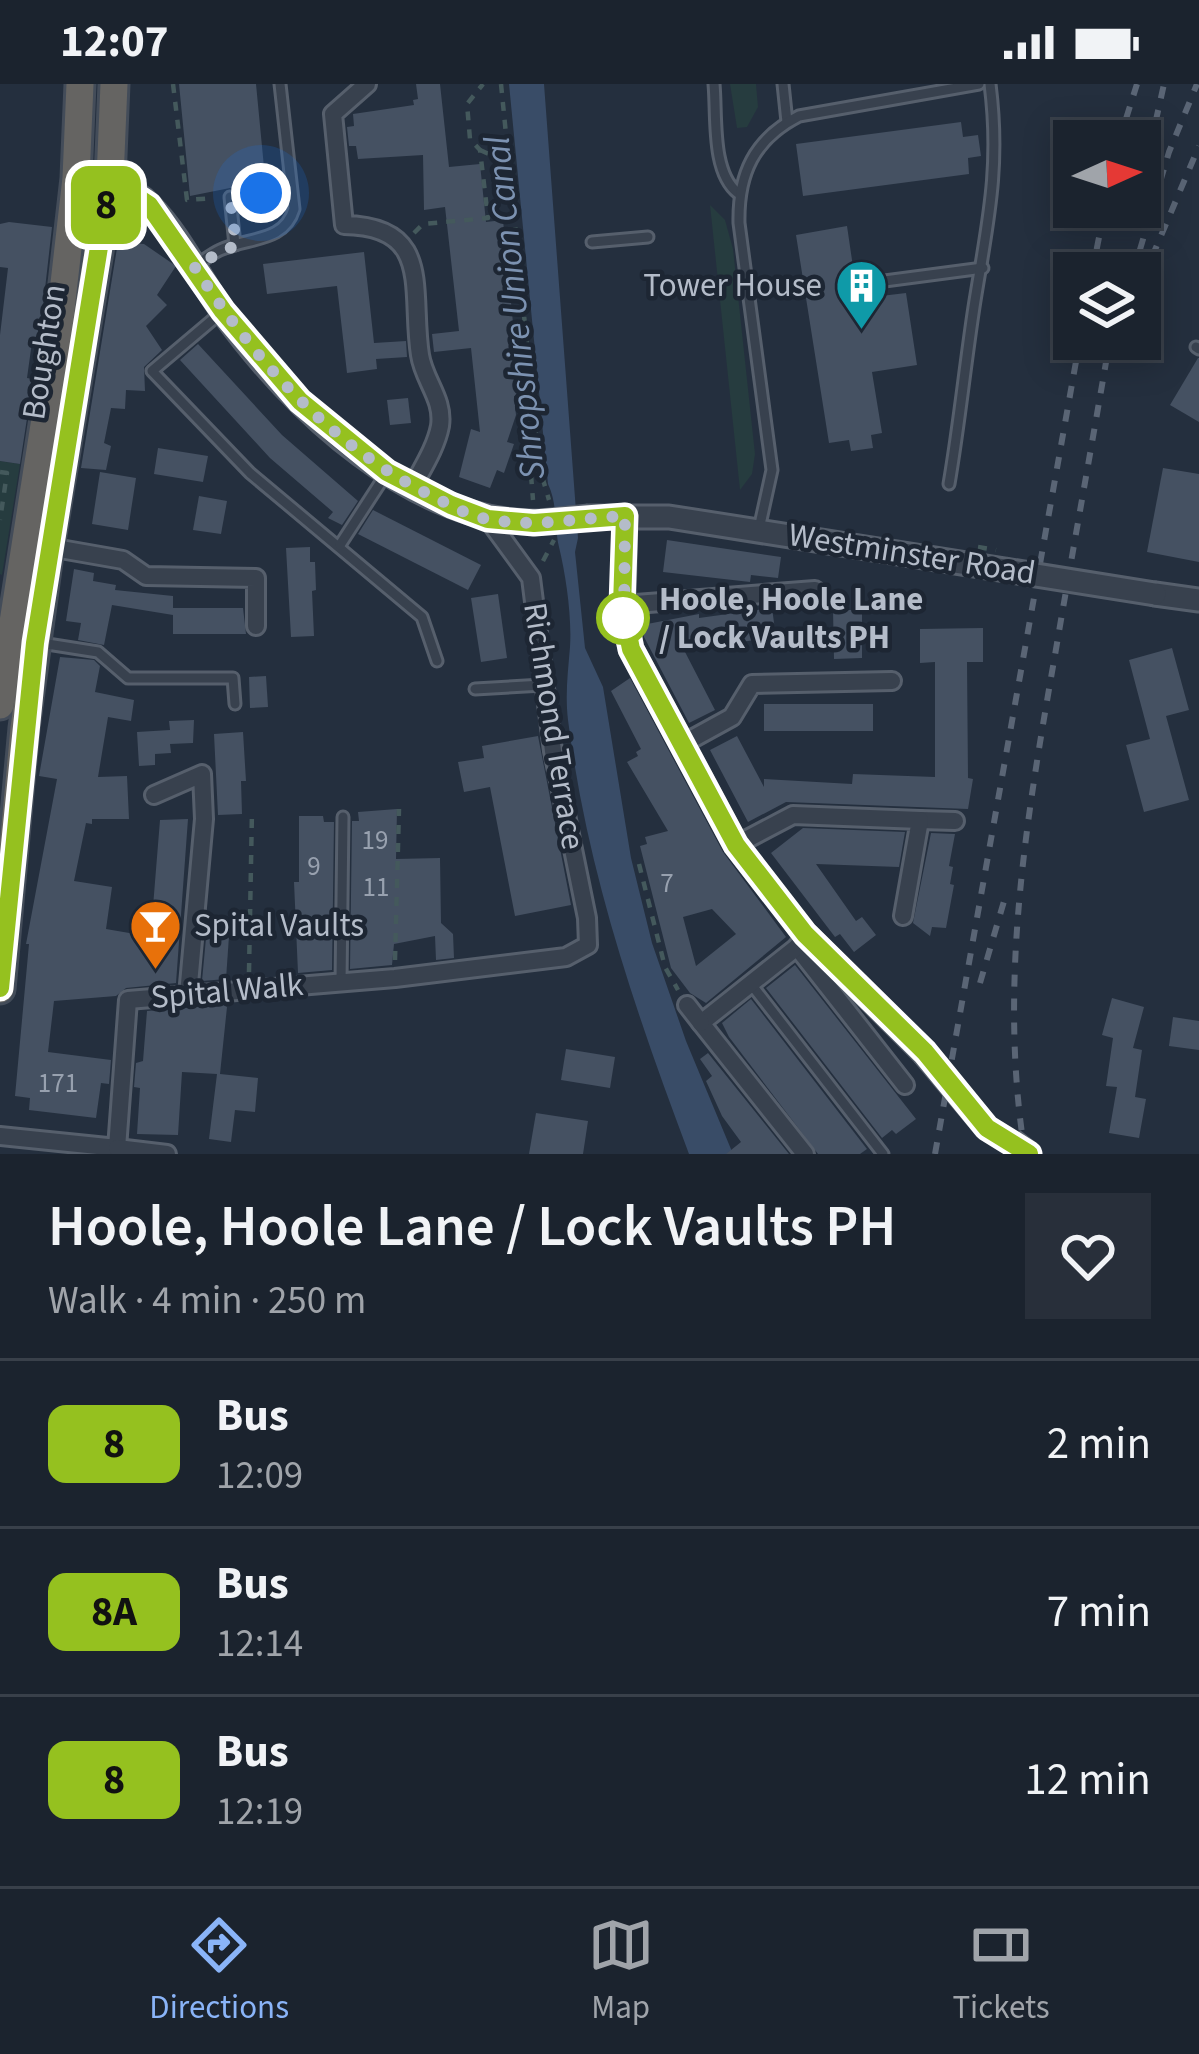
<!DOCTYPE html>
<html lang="en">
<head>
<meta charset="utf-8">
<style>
  :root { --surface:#1b232e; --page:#282f3a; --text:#f1f3f6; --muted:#a0a4aa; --line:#39404a; --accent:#8ab4f8 }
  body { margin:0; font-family:"Source Sans 3",sans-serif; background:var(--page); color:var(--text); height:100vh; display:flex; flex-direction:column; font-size:45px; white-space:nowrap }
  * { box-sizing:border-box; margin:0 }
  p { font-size:39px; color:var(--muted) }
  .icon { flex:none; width:66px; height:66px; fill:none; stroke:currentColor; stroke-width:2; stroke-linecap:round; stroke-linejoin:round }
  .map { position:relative; height:1070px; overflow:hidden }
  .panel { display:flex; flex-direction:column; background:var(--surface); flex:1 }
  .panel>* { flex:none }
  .badge { padding:0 24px; border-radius:18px; font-size:42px; line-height:78px }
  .needle { width:78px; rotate:87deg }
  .controls { position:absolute; left:1053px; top:36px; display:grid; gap:24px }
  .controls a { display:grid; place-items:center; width:108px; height:108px; border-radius:0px; background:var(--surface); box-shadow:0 6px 30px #0003,0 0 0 3px var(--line); font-size:60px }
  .you { position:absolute; width:60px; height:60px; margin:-30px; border:9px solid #fff; border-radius:50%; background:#1a73e8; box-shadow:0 0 0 18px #1a73e833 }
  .map>.badge { position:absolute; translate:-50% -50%; box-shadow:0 0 0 6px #fff }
  .round { display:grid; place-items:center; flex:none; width:126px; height:126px; border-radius:0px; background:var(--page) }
  .head { display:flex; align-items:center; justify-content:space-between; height:204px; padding:0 48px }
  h1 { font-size:57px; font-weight:600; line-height:90px }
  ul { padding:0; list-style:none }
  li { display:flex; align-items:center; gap:36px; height:168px; padding:0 48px; border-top:3px solid var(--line) }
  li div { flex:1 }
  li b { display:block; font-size:45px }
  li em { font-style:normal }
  li .badge { min-width:132px; font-weight:700; text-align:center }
  .status { display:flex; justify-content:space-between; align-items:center; height:84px; padding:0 60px; background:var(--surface); direction:ltr }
  .status svg { height:33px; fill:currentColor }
  .tabs { display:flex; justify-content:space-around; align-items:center; height:168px; border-top:3px solid var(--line); background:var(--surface); font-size:33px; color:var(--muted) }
  .tabs a { display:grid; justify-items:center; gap:6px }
  .tabs .current { color:var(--accent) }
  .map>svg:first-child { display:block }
</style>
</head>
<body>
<div class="status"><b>12:07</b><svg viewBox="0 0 49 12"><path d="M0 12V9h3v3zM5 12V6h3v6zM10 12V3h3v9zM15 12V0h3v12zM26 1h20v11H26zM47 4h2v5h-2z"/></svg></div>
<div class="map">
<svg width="1199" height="1070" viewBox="0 0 1199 1070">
  <rect width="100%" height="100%" fill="#242f3e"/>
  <g fill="#263c3f">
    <polygon points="730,0 756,0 758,23 747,43 737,44"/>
    <polygon points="710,121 725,136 733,165 755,370 752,390 740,406"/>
    <polygon points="0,377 20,380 2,491 0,490"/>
  </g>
  <path fill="#394c67" d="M509,0H544L578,454L575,468L585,564L603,603L631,774L652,859L686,957L733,1070H689C636,929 587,787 568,636C565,610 568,588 570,563C572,533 566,492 559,463C554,442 558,421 548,400Z"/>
  <g fill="#455162" fill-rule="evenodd">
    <polygon points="179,0 256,0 266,104 237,107 230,104 190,112"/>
    <polygon points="416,0 440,0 449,83 480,80 486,138 503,136 520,311 514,312 516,331 507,358 514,360 504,389 497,386 490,404 459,393 471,345 480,348 471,264 434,268 432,250 459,247 445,123 424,126 423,71 358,75 356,62 349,62 347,43 354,42 353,30 414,21 413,16 418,15"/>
    <polygon points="961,38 963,53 978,51 981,72 968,74 969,90 803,112 796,60"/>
    <polygon points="9,138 52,143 39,258 32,258 27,294 33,295 20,380 0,377 0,251 8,184 0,183 0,140"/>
    <polygon points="847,142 857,210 880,207 881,212 906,209 917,281 872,288 882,349 871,351 873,364 851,367 849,356 829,359 796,151"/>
    <polygon points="118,158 144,160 176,182 157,211 167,221 146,242 162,266 144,283 145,307 126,306 125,325 111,324 104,359 111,362 106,386 81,384"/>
    <polygon points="364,168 374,259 406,257 407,273 376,275 377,285 347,289 337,202 267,210 263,180"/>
    <polygon points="198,260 282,351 358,417 342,441 328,434 333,428 270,374 180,276"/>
    <polygon points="1198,274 1199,274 1199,338 1170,321"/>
    <polygon points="408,314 411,339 390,341 387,316"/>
    <polygon points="158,364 208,372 203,398 154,390"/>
    <polygon points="1163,384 1199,390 1199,478 1147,468"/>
    <polygon points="100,388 136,394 128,446 92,440"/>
    <polygon points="199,412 227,417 221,450 193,446"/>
    <polygon points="373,426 481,481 468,506 358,450"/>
    <polygon points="667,456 781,473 778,494 751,491 750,498 663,488"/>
    <polygon points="310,463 310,478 315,478 316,506 312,507 314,552 291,553 286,464"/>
    <polygon points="74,485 94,489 93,497 116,501 115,506 173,512 173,531 112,521 104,561 78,556 81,539 66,537"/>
    <polygon points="498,510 507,574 481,578 471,514"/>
    <polygon points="173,524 243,524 246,550 173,550"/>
    <polygon points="772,524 776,553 684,566 715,626 689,639 644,553 642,541 699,530 699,534"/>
    <polygon points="833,526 862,526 862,574 834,575"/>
    <polygon points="983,544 983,578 967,578 968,694 973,695 968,725 786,718 748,738 710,666 737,652 764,703 764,695 852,700 853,690 935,693 935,578 920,579 920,545"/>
    <polygon points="1172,564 1189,626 1166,632 1189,716 1144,728 1126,661 1150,655 1129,576"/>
    <polygon points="60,573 94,576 100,582 95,608 134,616 131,637 108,633 98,693 127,692 129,735 92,735 92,740 86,739 74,797 112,803 106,845 141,851 142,835 152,835 160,736 188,735 176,899 126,904 116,912 54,917 48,968 111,976 109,1000 101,999 96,1034 29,1026 30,1014 15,1012 29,860 26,860 57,695 39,692"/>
    <polygon points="266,592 268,623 250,624 249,593"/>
    <path d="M630,594L723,768L786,853L706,919L690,909L671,884L640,762L647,760L645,753L668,747L627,678L638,672L636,668L641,665L611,607ZM712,825L736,850L696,882L683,833Z"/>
    <rect x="764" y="620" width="109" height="27"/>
    <polygon points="194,636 193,659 170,660 171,669 155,670 155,681 139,682 137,648 170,646 169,637"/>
    <polygon points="243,648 246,697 241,697 242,730 218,731 214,650"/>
    <polygon points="538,652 571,821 515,832 490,703 464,708 458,678 484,674 482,662"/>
    <polygon points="397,725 396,775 440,774 441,839 453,850 454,874 436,876 435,852 394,860 392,881 350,885 352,737 359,737 358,728"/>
    <polygon points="299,732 323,732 324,738 334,738 332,886 298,889 294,798 299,798"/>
    <polygon points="803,744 905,748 899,783 816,780 856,837 862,833 876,851 854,868 840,850 835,853 771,769"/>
    <polygon points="931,749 955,750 949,782 953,783 950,800 954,801 946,844 932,843 930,852 913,839"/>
    <polygon points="229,852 226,895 202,897 206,854"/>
    <polygon points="795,881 916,1035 896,1050 892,1046 882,1054 766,904"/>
    <polygon points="1112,914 1144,923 1133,964 1142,966 1135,1013 1146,1015 1139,1054 1109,1049 1117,1003 1106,1002 1113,954 1102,951"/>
    <polygon points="751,915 867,1065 860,1070 818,1070 729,953 722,939"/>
    <polygon points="223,921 227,923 220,990 258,994 255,1028 235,1026 231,1058 209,1055 217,990 182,988 178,1051 137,1050 140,1004 134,1003 136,979 143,977 147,927"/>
    <polygon points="1173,933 1199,937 1199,966 1169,962"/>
    <polygon points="566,965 615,973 610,1004 561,996"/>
    <polygon points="708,969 789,1070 726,1070 741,1058 722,1032 706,997 712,992 700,975"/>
    <polygon points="536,1029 588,1037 583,1070 529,1070"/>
  </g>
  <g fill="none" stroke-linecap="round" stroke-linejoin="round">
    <defs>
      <g id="service">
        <path d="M714,0C717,32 711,88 738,109"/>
        <polyline points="783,0 787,38"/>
        <polyline points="230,113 235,161"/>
        <polyline points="592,158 648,153"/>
        <path d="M195,182C203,177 211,170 220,166C248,153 284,159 294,125L280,0"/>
        <polyline points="877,198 983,184"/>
        <polyline points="223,227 152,287 250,389 422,533 437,577"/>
        <polyline points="1196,263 1199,265"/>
        <path d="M949,400C959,342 965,282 974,223C987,141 1001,85 990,0"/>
        <path d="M759,445L772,386L739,139C738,90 754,55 799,32L979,0"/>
        <polyline points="340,461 386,390"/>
        <polyline points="41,559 98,568 128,594 233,594 235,620"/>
        <polyline points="475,605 543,601"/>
        <polyline points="341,898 343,733"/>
        <polyline points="751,900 883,1070"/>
      </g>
      <g id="minor">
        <path d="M367,0L333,30L344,141C434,142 410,207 420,271C424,297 444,315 440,342C436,363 423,383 413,402"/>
        <polyline points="49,463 123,476 146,492 256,494 256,542"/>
        <polyline points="623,521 815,506"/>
        <polyline points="681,661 732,633 752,600 892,597"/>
        <polyline points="154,711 202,690 204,735 188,911"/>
        <polyline points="920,736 955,737"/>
        <polyline points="736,761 793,731 920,736 903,832"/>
        <polyline points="802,856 797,863 905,1001"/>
        <polyline points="797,863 701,939 805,1070"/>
        <polyline points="687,921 701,939"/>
        <polyline points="0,1052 117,1064 128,916 395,894 566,873 588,861 587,834 553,667 531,494 488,435"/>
        <polyline points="117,1064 167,1070"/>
      </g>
      <g id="tertiary">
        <path d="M76,94C105,95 130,100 150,122C180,152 199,194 223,228C292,324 415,442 541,438"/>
        <polyline points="625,432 623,521 631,565 736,761 805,850 924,969"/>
        <polyline points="589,433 669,433 1005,486"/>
        <polyline points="1155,510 1199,516"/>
      </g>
      <g id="trunk">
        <polyline points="0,621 58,252 76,94 80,0"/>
        <polyline points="0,905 24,644 49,463 110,95 114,0"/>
      </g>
    </defs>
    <use href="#service" stroke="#565f6c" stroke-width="15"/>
    <use href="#minor" stroke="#565f6c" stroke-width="22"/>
    <use href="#tertiary" stroke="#565f6c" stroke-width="27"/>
    <use href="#trunk" stroke="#434c59" stroke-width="33"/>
    <g stroke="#44595c" stroke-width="4.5" stroke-dasharray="9 9" stroke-linecap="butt">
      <polyline points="173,0 187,116 214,114"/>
      <polyline points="501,0 539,382 549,416"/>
      <polyline points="480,66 495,73 508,72"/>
      <polyline points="243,111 279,107"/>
      <polyline points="414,149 423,140 488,134 480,66 470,55 467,20 483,0"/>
      <polyline points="532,320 527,340 533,416"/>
      <polyline points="0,388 7,389 0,436"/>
      <polyline points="543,477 554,456"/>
      <polyline points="639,780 665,883 678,906"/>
      <polyline points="395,876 399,725"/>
      <polyline points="249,888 252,726"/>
    </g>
    <use href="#service" stroke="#38414e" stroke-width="9"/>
    <use href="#minor" stroke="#38414e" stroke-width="16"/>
    <use href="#tertiary" stroke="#38414e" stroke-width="21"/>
    <use href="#trunk" stroke="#656462" stroke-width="27"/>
    <g stroke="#5a6575" stroke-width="6" stroke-dasharray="12 12" stroke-linecap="butt">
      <polyline points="1119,57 1137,0"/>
      <polyline points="1140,108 1164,0"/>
      <polyline points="1152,173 1199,62"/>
      <polyline points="1092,189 1105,123"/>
      <polyline points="1133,189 1169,68 1197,0"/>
      <polyline points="980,899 1007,807"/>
      <polyline points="935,1070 1080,255"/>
      <path d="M1025,1070C998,902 1026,736 1055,571C1073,465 1092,360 1110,255"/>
    </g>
    <defs>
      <g id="tertiary-bridge">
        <polyline points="541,438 589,433"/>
        <polyline points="1005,486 1155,510"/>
        <polyline points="924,969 987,1044"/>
        <polyline points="1012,1057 1029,1070"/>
      </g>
    </defs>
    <use href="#tertiary-bridge" stroke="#565f6c" stroke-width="27" stroke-linecap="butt"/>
    <polyline stroke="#44595c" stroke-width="4.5" stroke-dasharray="9 9" stroke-linecap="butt" points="978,463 996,466"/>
    <use href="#tertiary-bridge" stroke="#38414e" stroke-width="21"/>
  </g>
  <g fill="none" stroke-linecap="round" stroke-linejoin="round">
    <defs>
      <polyline id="line" points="0,904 35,559 110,95 149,121 223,227 300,317 387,388 451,421 488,435 534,439 625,432 622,521 631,565 736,761 805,850 925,968 987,1044 1029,1070"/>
    </defs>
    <use href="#line" stroke="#fff" stroke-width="27"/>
    <use href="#line" stroke="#95c11f" stroke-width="18"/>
    <path stroke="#b4bcc9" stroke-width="12" stroke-dasharray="0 21.6" d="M261,109L230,112L236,161L194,182C255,276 327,358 428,410C447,419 466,431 487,435C532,444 580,434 625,432L624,544L623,534"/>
  </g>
  <defs>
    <symbol id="building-pin" viewBox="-11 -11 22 30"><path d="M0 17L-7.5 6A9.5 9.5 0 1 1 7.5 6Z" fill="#0f9aa8" stroke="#1d2633"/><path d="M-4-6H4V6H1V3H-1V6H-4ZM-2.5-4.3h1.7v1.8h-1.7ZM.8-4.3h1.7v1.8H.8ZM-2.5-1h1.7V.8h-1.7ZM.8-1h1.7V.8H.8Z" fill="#fff"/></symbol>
    <symbol id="bar-pin" viewBox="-11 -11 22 30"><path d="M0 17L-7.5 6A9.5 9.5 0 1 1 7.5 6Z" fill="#e8710a" stroke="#1d2633"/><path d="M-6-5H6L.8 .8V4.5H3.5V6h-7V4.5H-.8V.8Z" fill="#fff"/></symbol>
  </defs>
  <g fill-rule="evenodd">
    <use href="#building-pin" x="832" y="172" width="59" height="81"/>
    <use href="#bar-pin" x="126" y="812" width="59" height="81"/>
  </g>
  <circle fill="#fff" stroke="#95c11f" stroke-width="6" cx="623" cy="534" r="24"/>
  <g text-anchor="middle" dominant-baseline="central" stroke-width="9" stroke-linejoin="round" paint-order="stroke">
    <g font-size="27" fill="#98a1af">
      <text x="375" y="756">19</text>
      <text x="314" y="782">9</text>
      <text x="667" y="799">7</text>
      <text x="376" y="803">11</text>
      <text x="58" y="999">171</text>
    </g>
    <g font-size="33" fill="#b4bcc9" stroke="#1d2633" text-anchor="end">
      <text x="822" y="201">Tower House</text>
      <text x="194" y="841" text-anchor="start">Spital Vaults</text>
    </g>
    <g font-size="33" fill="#b4bcc9" stroke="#1d2633">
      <text transform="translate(44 268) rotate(-81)">Boughton</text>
      <text transform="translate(912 470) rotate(9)">Westminster Road</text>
      <text transform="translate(554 642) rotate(81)">Richmond Terrace</text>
      <text transform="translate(227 907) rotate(-5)">Spital Walk</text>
    </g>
    <g font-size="33" font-weight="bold" fill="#b4bcc9" stroke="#1d2633" text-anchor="start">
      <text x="659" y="515">Hoole, Hoole Lane<tspan x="659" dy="38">/ Lock Vaults PH</tspan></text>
    </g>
    <g font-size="36" font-style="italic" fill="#7c92b1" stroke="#1d2633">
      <text transform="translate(515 224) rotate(-96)">Shropshire Union Canal</text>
    </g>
  </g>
</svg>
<div class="controls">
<a><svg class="needle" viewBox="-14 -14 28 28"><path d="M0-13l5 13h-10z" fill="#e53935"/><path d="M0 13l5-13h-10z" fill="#a0a4aa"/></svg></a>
<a><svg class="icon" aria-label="layers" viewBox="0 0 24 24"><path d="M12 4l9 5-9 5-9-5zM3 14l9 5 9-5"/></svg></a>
</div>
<div class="you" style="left:261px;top:109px"></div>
<b class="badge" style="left:106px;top:121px;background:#95c11f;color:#111">8</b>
</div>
<section class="panel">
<div class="head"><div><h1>Hoole, Hoole Lane / Lock Vaults PH</h1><p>Walk · 4 min · 250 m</p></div><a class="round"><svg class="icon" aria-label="heart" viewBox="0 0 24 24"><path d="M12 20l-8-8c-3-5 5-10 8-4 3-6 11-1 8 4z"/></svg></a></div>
<ul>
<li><span class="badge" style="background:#95c11f;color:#111">8</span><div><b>Bus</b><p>12:09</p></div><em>2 min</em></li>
<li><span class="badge" style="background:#95c11f;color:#111">8A</span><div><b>Bus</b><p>12:14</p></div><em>7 min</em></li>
<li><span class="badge" style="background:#95c11f;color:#111">8</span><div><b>Bus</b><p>12:19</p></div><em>12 min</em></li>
</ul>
</section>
<nav class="tabs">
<a class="current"><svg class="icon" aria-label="directions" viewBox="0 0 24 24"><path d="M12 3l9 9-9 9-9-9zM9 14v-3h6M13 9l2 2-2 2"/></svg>Directions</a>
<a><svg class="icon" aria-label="map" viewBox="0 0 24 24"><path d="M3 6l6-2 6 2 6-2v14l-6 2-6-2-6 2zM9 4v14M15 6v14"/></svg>Map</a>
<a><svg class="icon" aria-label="tickets" viewBox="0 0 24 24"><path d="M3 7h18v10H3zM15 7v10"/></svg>Tickets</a>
</nav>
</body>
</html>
